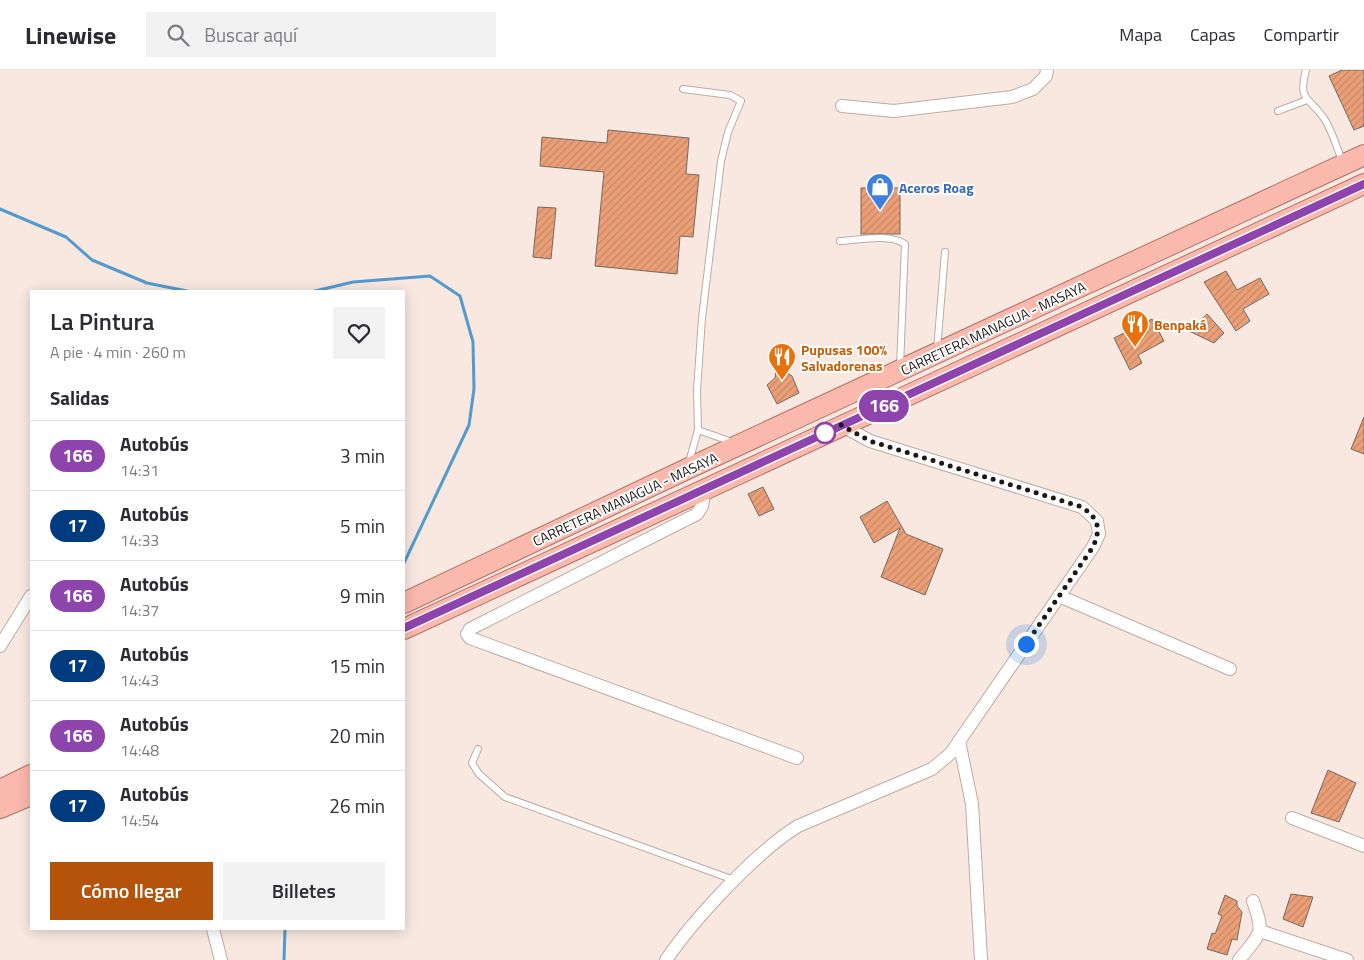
<!DOCTYPE html>
<html lang="es">
<head>
<meta charset="utf-8">
<style>
  :root { --surface:#fff; --page:#f2f2f3; --text:#2b2b33; --muted:#7c7c81; --line:#e1e1e2; --accent:#b45309 }
  body { margin:0; font-family:"Titillium Web",sans-serif; background:var(--page); color:var(--text); height:100vh; display:flex; flex-direction:column; font-size:19px; white-space:nowrap }
  * { box-sizing:border-box; margin:0 }
  p { font-size:16px; color:var(--muted) }
  .icon { flex:none; width:28px; height:28px; fill:none; stroke:currentColor; stroke-width:2; stroke-linecap:round; stroke-linejoin:round }
  .map { position:relative; flex:1; overflow:hidden }
  .side { position:absolute; left:30px; top:220px; width:375px; height:640px; display:flex; flex-direction:column; background:var(--surface); border-radius:0px; box-shadow:0 2px 12px #0003 }
  .side>* { flex:none }
  .badge { padding:0 10px; border-radius:16px; font-size:18px; line-height:32px }
  .you { position:absolute; width:25px; height:25px; margin:-12px; border:4px solid #fff; border-radius:50%; background:#1a73e8; box-shadow:0 0 0 8px #1a73e833 }
  .map>.badge { position:absolute; translate:-50% -50%; box-shadow:0 0 0 2px #fff }
  h2 { padding:0 20px; font-size:19px; line-height:45px }
  .round { display:grid; place-items:center; flex:none; width:52px; height:52px; border-radius:0px; background:var(--page) }
  .headline { display:flex; align-items:center; justify-content:space-between; height:85px; padding:0 20px }
  h1 { font-size:24px; font-weight:600; line-height:38px }
  .button { display:flex; gap:10px; margin-top:auto; padding:10px 20px }
  .button a { flex:1; height:58px; border-radius:0px; background:var(--accent); color:#fff; font-size:20px; font-weight:600; line-height:58px; text-align:center }
  .button a+a { background:var(--page); color:var(--text) }
  ul { padding:0; list-style:none }
  li { display:flex; align-items:center; gap:15px; height:70px; padding:0 20px; border-top:1px solid var(--line) }
  li div { flex:1 }
  li b { display:block; font-size:19px }
  li em { font-style:normal }
  li .badge { min-width:55px; font-weight:700; text-align:center }
  header { display:flex; align-items:center; gap:30px; box-sizing:border-box; height:70px; padding:0 25px; background:var(--surface); border-bottom:1px solid var(--line) }
  header strong { font-size:24px }
  nav { display:flex; gap:28px; margin-inline-start:auto; font-size:18px }
  .search { width:350px; height:45px; background:var(--page); display:flex; align-items:center; gap:12px; box-sizing:border-box; padding:0 18px; border-radius:0px; color:var(--muted); font-size:19px }
  .map>svg:first-child { display:block }
</style>
</head>
<body>
<header>
<strong>Linewise</strong>
<div class="search"><svg class="icon" aria-label="search" viewBox="0 0 24 24"><circle cx="10" cy="10" r="6"/><path d="M15 15l6 6"/></svg>Buscar aquí</div>
<nav><a>Mapa</a><a>Capas</a><a>Compartir</a></nav>
</header>
<div class="map">
<svg width="1364" height="890" viewBox="0 0 1364 890">
  <defs>
    <pattern id="building-hatch" width="6" height="6" patternUnits="userSpaceOnUse" patternTransform="scale(1.25)"><rect width="6" height="6" fill="#eb9f77"/><path d="M-1 1l2-2M0 6l6-6M5 7l2-2" fill="none" stroke="#c98866"/></pattern>
  </defs>
  <rect width="100%" height="100%" fill="#f8e8e0"/>
  <g fill="none" stroke-linecap="round" stroke-linejoin="round">
    <g stroke="#539bcf" stroke-width="3">
      <polyline points="0,139 66,167 92,190 147,213 187,221"/>
      <polyline points="315,221 353,212 430,206 460,226 473,272 474,319 469,355 404,493"/>
      <polyline points="284,890 285,859"/>
    </g>
  </g>
  <g fill="url(#building-hatch)" stroke="#766862">
    <polygon points="1342,0 1364,0 1364,56 1354,60 1329,6"/>
    <polygon points="608,60 689,68 686,104 699,105 693,167 680,166 677,204 595,196 604,102 540,96 542,67 607,73"/>
    <rect x="861" y="118" width="39" height="46"/>
    <polygon points="538,137 556,138 551,189 533,187"/>
    <polygon points="1226,201 1237,220 1260,208 1269,224 1243,239 1250,251 1236,261 1204,212"/>
    <polygon points="1207,244 1224,263 1214,273 1189,261"/>
    <polygon points="1152,249 1164,271 1138,285 1142,293 1130,300 1114,268"/>
    <polygon points="778,288 788,291 787,303 792,306 799,323 777,334 767,315 775,308"/>
    <polygon points="1364,347 1364,384 1351,379"/>
    <polygon points="763,417 774,439 759,446 748,424"/>
    <polygon points="887,431 906,464 943,479 925,525 881,507 900,458 874,473 860,447"/>
    <polygon points="1328,700 1356,713 1339,752 1311,743"/>
    <polygon points="1291,824 1313,827 1303,857 1283,849"/>
    <polygon points="1225,825 1237,831 1237,836 1242,842 1237,870 1232,869 1227,885 1207,879 1212,863 1215,864 1222,846 1218,844"/>
  </g>
  <g fill="none" stroke-linecap="round" stroke-linejoin="round">
    <defs>
      <g id="service">
        <path d="M1306,0C1298,31 1308,26 1323,47C1332,59 1337,79 1343,93"/>
        <polyline points="683,19 730,25 741,31 728,62 721,91 702,248 697,320 698,360 689,392"/>
        <polyline points="1278,41 1307,30"/>
        <path d="M840,171C859,170 889,163 905,174L900,297"/>
        <polyline points="937,280 945,182"/>
        <polyline points="698,360 735,373"/>
        <polyline points="478,679 472,693 479,704 505,727 734,810"/>
      </g>
      <g id="minor">
        <polyline points="842,36 894,41 1012,27 1033,19 1046,6 1047,0"/>
        <polyline points="705,418 702,436 697,444 470,559 467,564 470,568 797,688"/>
        <polyline points="1059,526 1230,599"/>
        <polyline points="0,576 31,526"/>
        <polyline points="959,671 972,734 981,890"/>
        <polyline points="1292,748 1364,776"/>
        <polyline points="213,859 221,890"/>
        <polyline points="1260,861 1347,890"/>
        <path d="M666,890C694,849 756,782 798,756L932,699L951,683L1093,477L1099,464L1097,451L1082,437L870,371L841,355"/>
        <path d="M1239,890C1261,862 1265,865 1253,831"/>
      </g>
      <g id="trunk">
        <polyline points="404,533 687,399 1364,85"/>
        <polyline points="404,559 1364,114"/>
        <polyline points="0,720 31,705"/>
        <polyline points="0,738 31,725"/>
      </g>
    </defs>
    <use href="#service" stroke="#bbaca5" stroke-width="8"/>
    <use href="#minor" stroke="#bbaca5" stroke-width="14"/>
    <use href="#trunk" stroke="#ad756a" stroke-width="22"/>
    <use href="#service" stroke="#fff" stroke-width="6"/>
    <use href="#minor" stroke="#fff" stroke-width="12"/>
    <use href="#trunk" stroke="#fbb8ac" stroke-width="20"/>
  </g>
  <g fill="none" stroke-linecap="round" stroke-linejoin="round">
    <defs>
      <polyline id="line" points="404,558 1364,114"/>
    </defs>
    <use href="#line" stroke="#fff" stroke-width="11"/>
    <use href="#line" stroke="#8e44ad" stroke-width="8"/>
    <path stroke="#1d1715" stroke-width="5" stroke-dasharray="0 9" d="M825,363L841,355L870,371L1082,437C1099,449 1101,458 1093,477L1026,574"/>
  </g>
  <defs>
    <symbol id="shop-pin" viewBox="-11 -11 22 30"><path d="M0 17L-7.5 6A9.5 9.5 0 1 1 7.5 6Z" fill="#3f7fe0" stroke="#fff"/><path d="M-5-2.5h2.3a2.7 3.5 0 0 1 5.4 0H5L5.5 6h-11ZM-1.5-2.5h3a1.5 2.3 0 0 0-3 0Z" fill="#fff"/></symbol>
    <symbol id="restaurant-pin" viewBox="-11 -11 22 30"><path d="M0 17L-7.5 6A9.5 9.5 0 1 1 7.5 6Z" fill="#e8710a" stroke="#fff"/><path d="M-5-6h1v4h1v-4h1v4h1v-4h1v5L-1.5 .5V6h-2V.5L-5-1ZM5-6V6H3V1.5H1.5Q1.5-4 5-6Z" fill="#fff"/></symbol>
  </defs>
  <g fill-rule="evenodd">
    <use href="#shop-pin" x="864" y="101" width="32" height="43"/>
    <use href="#restaurant-pin" x="1119" y="238" width="32" height="43"/>
    <use href="#restaurant-pin" x="766" y="271" width="32" height="43"/>
  </g>
  <circle fill="#fff" stroke="#8e44ad" stroke-width="2.5" cx="825" cy="363" r="10"/>
  <g text-anchor="middle" dominant-baseline="central" stroke-width="4" stroke-linejoin="round" paint-order="stroke">
    <g font-size="14" font-weight="bold" fill="#366cbe" stroke="#fff" text-anchor="start">
      <text x="899" y="117">Aceros Roag</text>
    </g>
    <g font-size="14" font-weight="bold" fill="#c56008" stroke="#fff" text-anchor="start">
      <text x="1154" y="254">Benpaká</text>
      <text x="801" y="279">Pupusas 100%<tspan x="801" dy="16">Salvadorenas</tspan></text>
    </g>
    <g font-size="14" fill="#1d1715" stroke="#fff">
      <text transform="translate(993 258) rotate(-25)">CARRETERA MANAGUA - MASAYA</text>
      <text transform="translate(625 429) rotate(-25)">CARRETERA MANAGUA - MASAYA</text>
    </g>
  </g>
</svg>
<div class="you" style="left:1026px;top:574px"></div>
<b class="badge" style="left:884px;top:336px;background:#8e44ad;color:#fff">166</b>
<section class="side">
<div class="headline"><div><h1>La Pintura</h1><p>A pie · 4 min · 260 m</p></div><a class="round"><svg class="icon" aria-label="heart" viewBox="0 0 24 24"><path d="M12 20l-8-8c-3-5 5-10 8-4 3-6 11-1 8 4z"/></svg></a></div>
<h2>Salidas</h2>
<ul>
<li><span class="badge" style="background:#8e44ad;color:#fff">166</span><div><b>Autobús</b><p>14:31</p></div><em>3 min</em></li>
<li><span class="badge" style="background:#003b80;color:#fff">17</span><div><b>Autobús</b><p>14:33</p></div><em>5 min</em></li>
<li><span class="badge" style="background:#8e44ad;color:#fff">166</span><div><b>Autobús</b><p>14:37</p></div><em>9 min</em></li>
<li><span class="badge" style="background:#003b80;color:#fff">17</span><div><b>Autobús</b><p>14:43</p></div><em>15 min</em></li>
<li><span class="badge" style="background:#8e44ad;color:#fff">166</span><div><b>Autobús</b><p>14:48</p></div><em>20 min</em></li>
<li><span class="badge" style="background:#003b80;color:#fff">17</span><div><b>Autobús</b><p>14:54</p></div><em>26 min</em></li>
</ul>
<div class="button"><a>Cómo llegar</a><a>Billetes</a></div>
</section>
</div>
</body>
</html>
